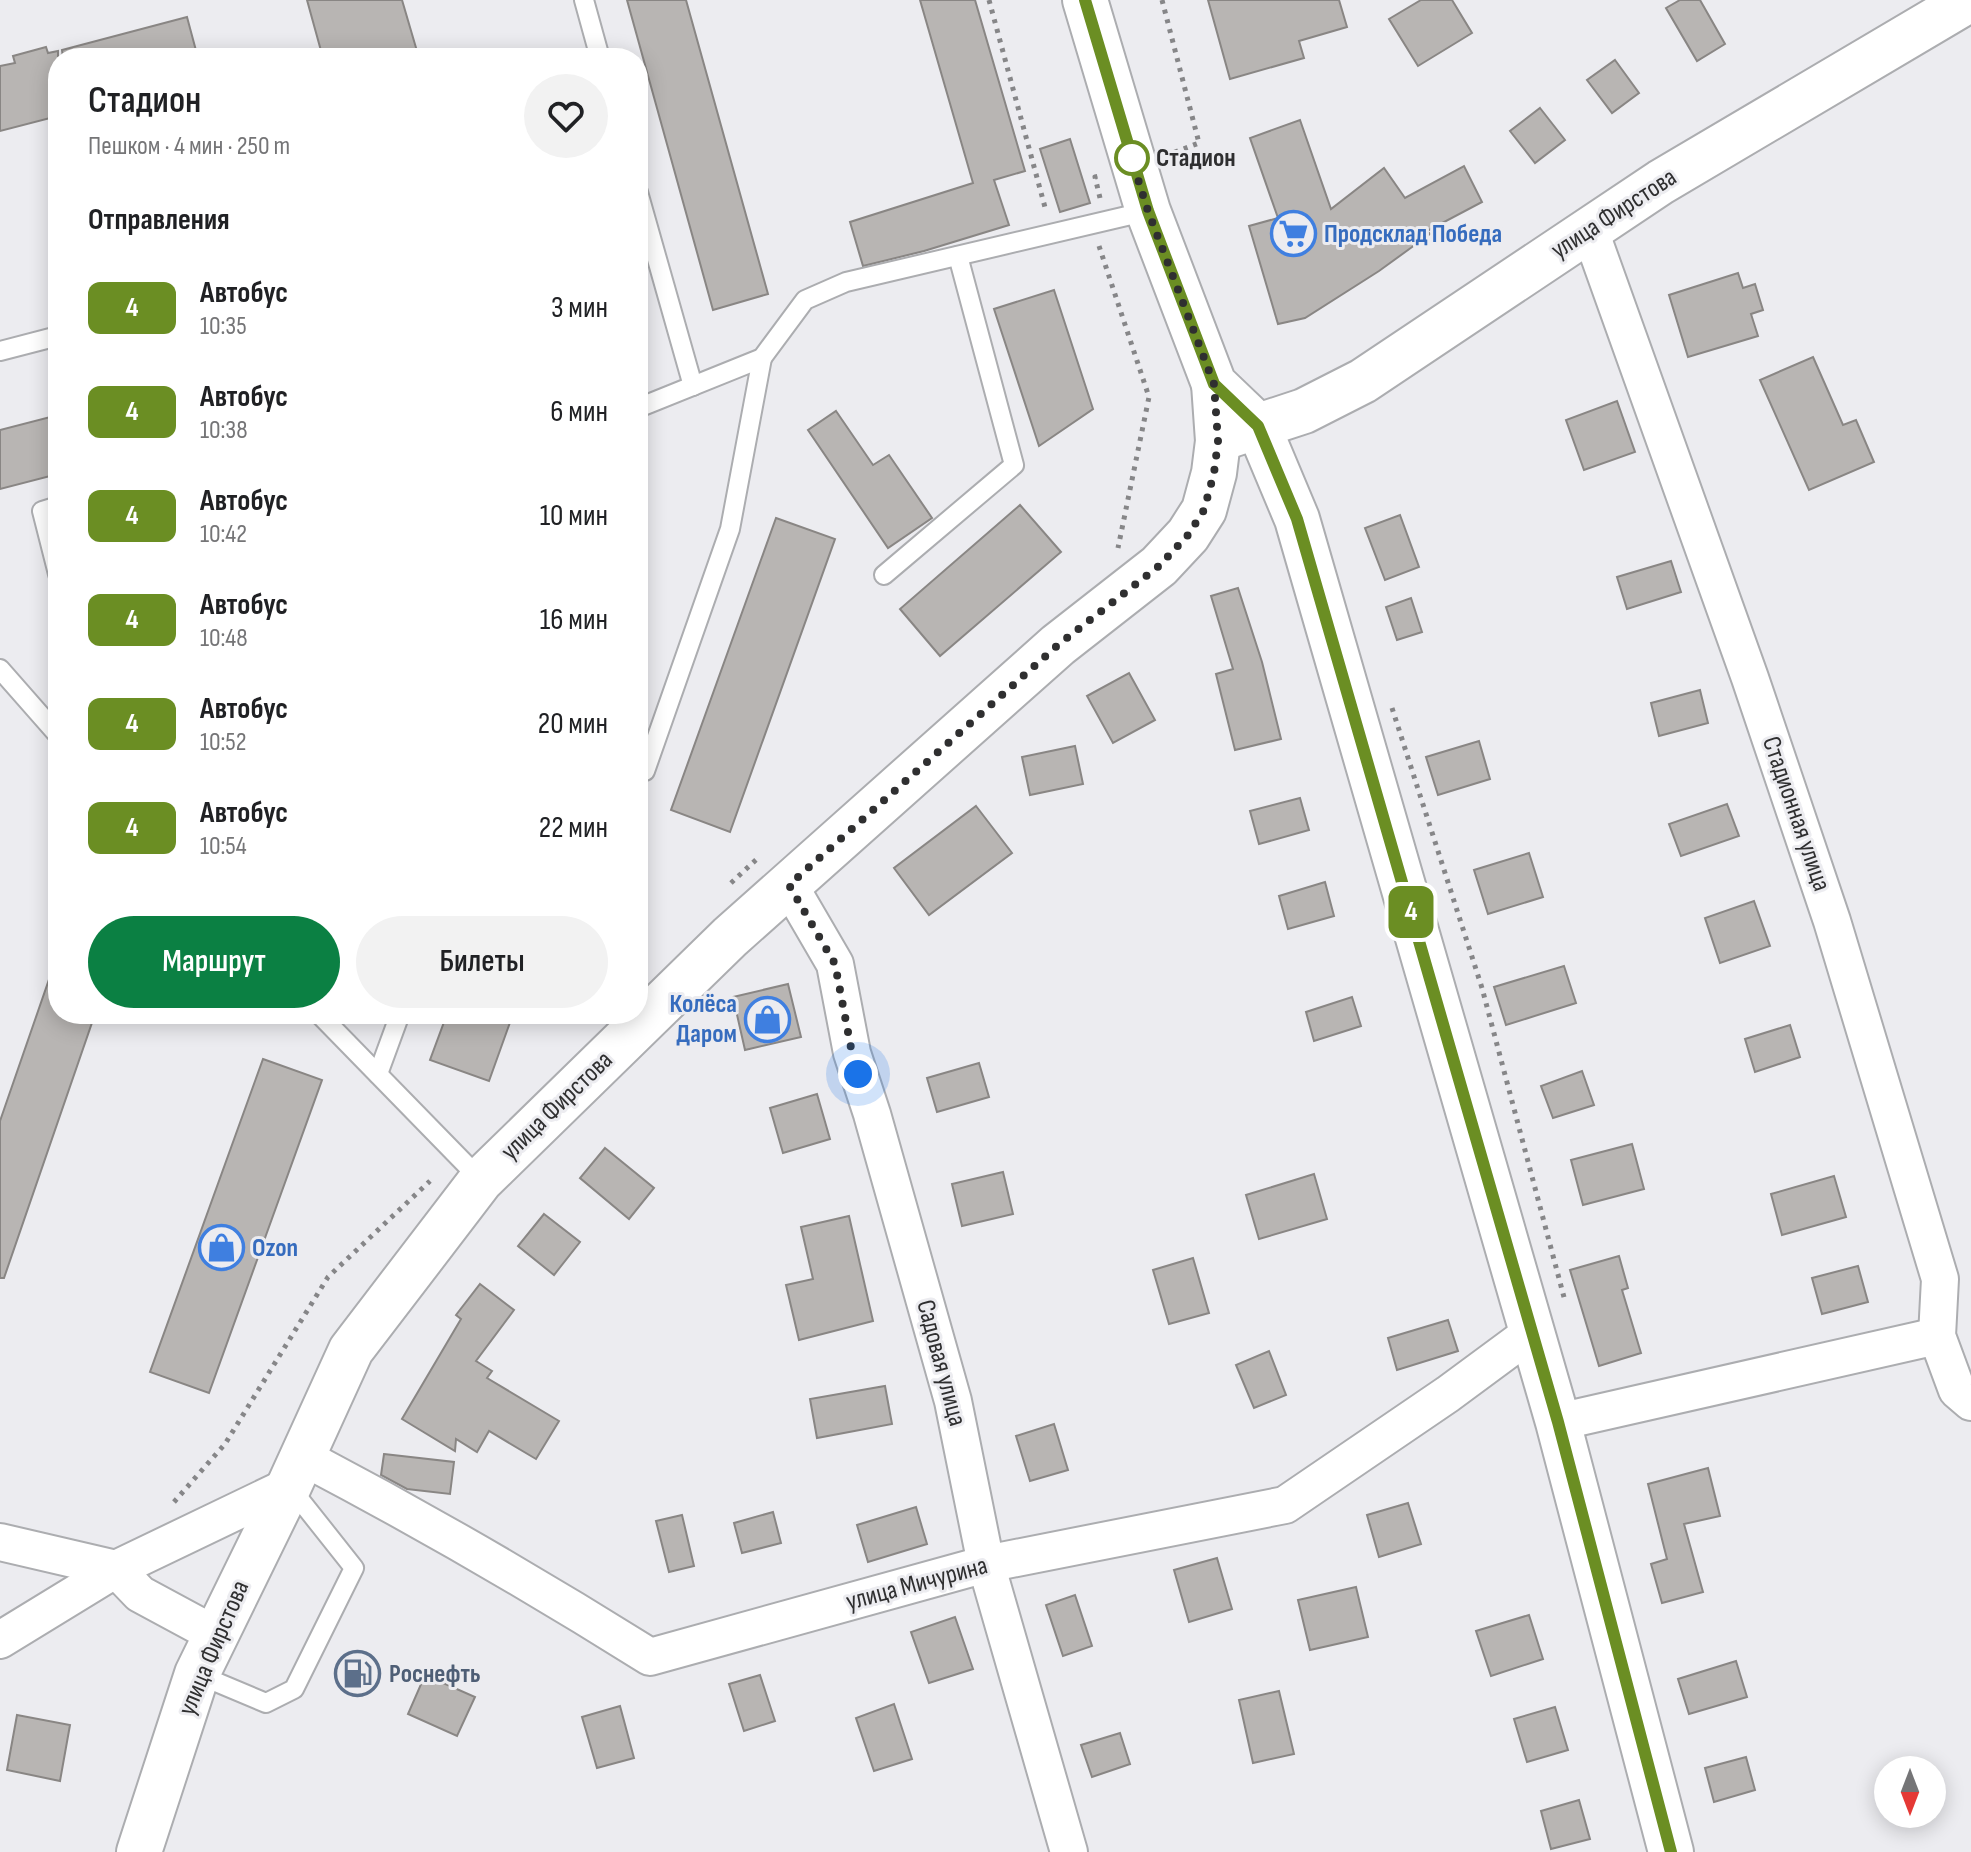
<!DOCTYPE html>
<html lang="ru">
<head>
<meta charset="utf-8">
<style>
  :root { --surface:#fff; --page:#f2f2f2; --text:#202124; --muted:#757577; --accent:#0b8043 }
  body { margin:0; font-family:"Sofia Sans Condensed",sans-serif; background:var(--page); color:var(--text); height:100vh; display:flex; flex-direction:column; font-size:30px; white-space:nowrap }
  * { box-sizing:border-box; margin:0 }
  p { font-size:26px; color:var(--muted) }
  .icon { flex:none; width:44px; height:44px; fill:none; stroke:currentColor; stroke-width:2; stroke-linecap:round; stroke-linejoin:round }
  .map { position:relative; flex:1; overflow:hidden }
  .details { position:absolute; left:48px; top:48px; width:600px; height:976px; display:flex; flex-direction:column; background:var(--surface); border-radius:32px; box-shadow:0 4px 20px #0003 }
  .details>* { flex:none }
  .badge { padding:0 16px; border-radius:12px; font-size:28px; line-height:52px }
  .needle { width:52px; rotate:180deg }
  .controls { position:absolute; left:1874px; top:1756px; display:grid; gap:16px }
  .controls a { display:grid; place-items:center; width:72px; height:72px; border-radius:50%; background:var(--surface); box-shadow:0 4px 20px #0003; font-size:40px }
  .you { position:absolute; width:40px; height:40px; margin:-20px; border:6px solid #fff; border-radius:50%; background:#1a73e8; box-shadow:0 0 0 12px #1a73e833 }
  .map>.badge { position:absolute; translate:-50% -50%; box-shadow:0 0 0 4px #fff }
  h2 { padding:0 40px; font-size:30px; line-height:72px }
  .round { display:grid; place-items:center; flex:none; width:84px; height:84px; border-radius:42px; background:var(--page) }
  .head { display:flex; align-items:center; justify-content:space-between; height:136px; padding:0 40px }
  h1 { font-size:38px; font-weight:600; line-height:60px }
  .cta { display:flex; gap:16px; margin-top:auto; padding:16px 40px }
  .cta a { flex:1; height:92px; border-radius:48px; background:var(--accent); color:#fff; font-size:32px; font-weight:600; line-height:92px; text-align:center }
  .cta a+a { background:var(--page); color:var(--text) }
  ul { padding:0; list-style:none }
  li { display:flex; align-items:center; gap:24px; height:104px; padding:0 40px }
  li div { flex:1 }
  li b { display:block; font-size:30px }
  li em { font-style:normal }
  li .badge { min-width:88px; font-weight:700; text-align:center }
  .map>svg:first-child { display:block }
</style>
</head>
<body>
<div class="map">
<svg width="1971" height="1852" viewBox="0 0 1971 1852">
  <rect width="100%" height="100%" fill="#ececf0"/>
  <g fill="#b8b5b3" stroke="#898684" stroke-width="2">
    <polygon points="307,0 402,0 419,58 323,58"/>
    <polygon points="627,0 686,0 768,294 713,310"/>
    <polygon points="920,0 975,0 1025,171 994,180 1009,225 924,251 863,266 850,222 973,183"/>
    <polygon points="1208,0 1339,0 1347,27 1299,41 1304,58 1230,79"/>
    <polygon points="1421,0 1452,0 1472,33 1418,66 1389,19"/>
    <polygon points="1680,0 1700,0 1725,44 1697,61 1666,8"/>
    <polygon points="187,17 198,58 63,58 62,50"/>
    <polygon points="46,47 48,53 58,51 58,116 0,131 0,66 15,63 13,56"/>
    <polygon points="1615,60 1639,93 1612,113 1587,80"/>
    <polygon points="1540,108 1565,140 1535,163 1510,131"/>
    <polygon points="1300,120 1331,209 1384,168 1405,198 1464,166 1482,202 1427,231 1430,234 1379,271 1305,318 1278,324 1249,226 1278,218 1250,138"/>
    <polygon points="1070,139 1090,203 1060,212 1040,149"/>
    <polygon points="1738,273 1743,288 1755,284 1763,310 1751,314 1758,336 1688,357 1669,295"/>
    <polygon points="1054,290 1093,409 1039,446 994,309"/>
    <polygon points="1813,357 1843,425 1856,420 1874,462 1809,490 1760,380"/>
    <polygon points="1617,401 1635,452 1584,470 1566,420"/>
    <polygon points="836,411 873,465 889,455 932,518 888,548 808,430"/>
    <polygon points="58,415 58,474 0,489 0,430"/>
    <polygon points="1020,505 1061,552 940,656 900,609"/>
    <polygon points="1400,515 1419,567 1385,580 1365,528"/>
    <polygon points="776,518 835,539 730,832 671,810"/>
    <polygon points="1671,561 1681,592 1627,609 1617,577"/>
    <polygon points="1238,588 1262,662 1281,739 1235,750 1216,674 1233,669 1211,596"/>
    <polygon points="1411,598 1422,632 1397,640 1386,607"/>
    <polygon points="1129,673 1155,720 1113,743 1087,696"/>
    <polygon points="1700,690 1708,723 1659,736 1651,703"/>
    <polygon points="1479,741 1490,779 1438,795 1426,757"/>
    <polygon points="1075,746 1083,784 1030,795 1022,757"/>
    <polygon points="1300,798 1309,830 1259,844 1250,811"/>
    <polygon points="1727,804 1739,836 1681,856 1669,824"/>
    <polygon points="976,806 1012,853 929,915 894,868"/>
    <polygon points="1529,853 1543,897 1488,914 1474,870"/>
    <polygon points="1325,882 1334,916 1288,929 1279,896"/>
    <polygon points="1754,901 1770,946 1720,963 1705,918"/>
    <polygon points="54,965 58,965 58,1014 95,1014 4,1278 0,1278 0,1121"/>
    <polygon points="1564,966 1576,1003 1506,1025 1494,987"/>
    <polygon points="788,984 801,1037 745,1050 733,997"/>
    <polygon points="1352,997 1361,1026 1314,1041 1306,1012"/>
    <polygon points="447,1014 513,1014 489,1081 430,1060"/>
    <polygon points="1790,1025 1800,1057 1755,1072 1745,1039"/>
    <polygon points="263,1059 322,1080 209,1393 150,1372"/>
    <polygon points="979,1063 989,1097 937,1112 927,1078"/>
    <polygon points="1582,1071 1594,1105 1553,1118 1541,1086"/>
    <polygon points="817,1094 830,1139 783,1153 770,1108"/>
    <polygon points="1632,1144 1644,1189 1583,1205 1571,1160"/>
    <polygon points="605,1148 654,1188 629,1219 580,1178"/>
    <polygon points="1003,1172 1013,1214 962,1226 952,1184"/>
    <polygon points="1314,1174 1327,1219 1259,1239 1246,1195"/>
    <polygon points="1834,1176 1846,1217 1782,1235 1771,1194"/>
    <polygon points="544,1214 580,1242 554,1275 518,1246"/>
    <polygon points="849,1216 873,1321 799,1340 786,1285 813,1279 801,1227"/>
    <polygon points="1619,1256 1628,1288 1622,1290 1641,1353 1599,1366 1570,1270"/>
    <polygon points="1193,1258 1209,1313 1169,1324 1153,1270"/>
    <polygon points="1858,1266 1868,1302 1822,1314 1812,1278"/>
    <polygon points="480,1284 514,1310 476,1361 492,1371 487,1378 559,1421 536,1459 489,1431 477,1452 456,1439 455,1451 402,1419 461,1319 456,1315"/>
    <polygon points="1448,1320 1458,1351 1397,1370 1388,1338"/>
    <polygon points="1269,1351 1286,1395 1254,1408 1236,1365"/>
    <polygon points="885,1386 892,1424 817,1438 810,1399"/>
    <polygon points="1054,1424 1068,1470 1030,1481 1016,1436"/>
    <polygon points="384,1454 454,1462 450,1494 407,1489 381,1475"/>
    <polygon points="1708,1468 1720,1516 1684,1524 1703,1592 1662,1603 1651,1564 1667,1559 1648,1484"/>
    <polygon points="1408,1503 1421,1544 1379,1557 1367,1515"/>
    <polygon points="916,1507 927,1544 868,1562 857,1525"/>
    <polygon points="773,1512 781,1543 742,1553 734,1523"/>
    <polygon points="682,1515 694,1566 669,1572 656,1521"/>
    <polygon points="1217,1558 1232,1609 1189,1622 1174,1570"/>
    <polygon points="1356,1587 1368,1637 1310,1650 1298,1600"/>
    <polygon points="1075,1595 1092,1646 1063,1656 1046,1605"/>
    <polygon points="1529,1615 1543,1659 1491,1676 1476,1631"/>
    <polygon points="955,1617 973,1669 929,1683 911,1632"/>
    <polygon points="1736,1661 1747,1697 1689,1714 1678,1679"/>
    <polygon points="425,1675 475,1697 457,1736 408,1714"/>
    <polygon points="760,1675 775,1721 744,1731 729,1684"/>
    <polygon points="1279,1691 1294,1754 1253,1763 1239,1700"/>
    <polygon points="894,1704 912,1759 874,1771 856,1718"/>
    <polygon points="620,1706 634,1758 597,1768 582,1717"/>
    <polygon points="1555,1707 1568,1750 1527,1762 1514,1719"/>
    <polygon points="17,1715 70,1725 60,1781 7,1770"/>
    <polygon points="1120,1733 1130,1764 1092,1777 1081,1745"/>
    <polygon points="1746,1757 1755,1790 1714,1802 1705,1768"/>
    <polygon points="1579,1800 1590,1839 1551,1849 1541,1811"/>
  </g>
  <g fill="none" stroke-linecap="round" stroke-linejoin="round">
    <defs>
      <g id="lane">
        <polyline points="584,0 600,58"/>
        <polyline points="638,192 693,386"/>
        <polyline points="0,351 58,336"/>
        <polyline points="638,408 762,358 805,300 846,282 1148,211"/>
        <polyline points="58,506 42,511 58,574"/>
        <polyline points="884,575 1014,465 958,256"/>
        <polyline points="0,669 58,735"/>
        <polyline points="645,771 730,529 762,358"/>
        <polyline points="319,1014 481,1180"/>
        <polyline points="378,1074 400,1014"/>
        <polyline points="197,1674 266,1703 294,1689 354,1568 289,1486"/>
      </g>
      <g id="street">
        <polyline points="1589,228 1750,678 1832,921 1940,1279 1937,1336 1957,1390 1971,1402"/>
        <polyline points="789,885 835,964 852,1053 872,1114 953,1401 986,1564 1069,1852"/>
        <polyline points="1558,1422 1937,1336"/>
        <path d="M303,1457C421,1519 537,1586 650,1657L986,1564L1285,1505L1448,1394L1532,1332"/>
        <polyline points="0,1542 116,1569 140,1594 216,1635"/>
        <polyline points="0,1640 116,1569 289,1486"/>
      </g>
      <g id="secondary">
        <polyline points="1085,0 1148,211 1214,384 1258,426 1297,519 1558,1422 1671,1852"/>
        <polyline points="1231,435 1304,411 1363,381 1661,182 1969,0"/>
        <polyline points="139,1852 197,1674 289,1486 351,1350 481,1180 730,937 1058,645 1159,566 1188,535 1204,510 1214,473 1218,441 1214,384"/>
      </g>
    </defs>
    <use href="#lane" stroke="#acadb0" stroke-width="22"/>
    <use href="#street" stroke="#acadb0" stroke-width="40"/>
    <use href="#secondary" stroke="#acadb0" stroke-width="48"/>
    <g stroke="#868688" stroke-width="5" stroke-dasharray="4 6" stroke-linecap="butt">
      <polyline points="989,0 1046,211"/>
      <polyline points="1162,0 1199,143 1167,155"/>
      <polyline points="1100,198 1095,177 1100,176"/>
      <polyline points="1099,246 1149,397 1118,548"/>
      <polyline points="1392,708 1482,988 1565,1301"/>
      <polyline points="731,883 759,857"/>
      <polyline points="174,1502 225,1444 328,1277 430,1181"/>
    </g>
    <use href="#lane" stroke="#fff" stroke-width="18"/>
    <use href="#street" stroke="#fff" stroke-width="36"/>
    <use href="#secondary" stroke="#fff" stroke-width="44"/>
  </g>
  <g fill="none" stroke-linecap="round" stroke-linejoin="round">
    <defs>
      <polyline id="line" points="1085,0 1148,211 1214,384 1258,426 1297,519 1558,1422 1671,1852"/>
    </defs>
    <use href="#line" stroke="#fff" stroke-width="18"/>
    <use href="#line" stroke="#6b8e23" stroke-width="12"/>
    <polyline stroke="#2f2f30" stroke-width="8" stroke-dasharray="0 14.4" points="858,1074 852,1053 835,964 789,885 1058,645 1159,566 1188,535 1204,510 1214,473 1218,441 1214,384 1148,211 1130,154 1132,158"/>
  </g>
  <defs>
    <symbol id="supermarket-ring" viewBox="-11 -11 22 22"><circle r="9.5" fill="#ececf0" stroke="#3f7fe0" stroke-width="1.5"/><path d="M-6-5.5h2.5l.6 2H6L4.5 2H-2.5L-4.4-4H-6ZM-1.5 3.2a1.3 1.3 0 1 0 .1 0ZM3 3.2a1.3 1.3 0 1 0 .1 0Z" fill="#3f7fe0"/></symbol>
    <symbol id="shop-ring" viewBox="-11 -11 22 22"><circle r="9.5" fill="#ececf0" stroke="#3f7fe0" stroke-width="1.5"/><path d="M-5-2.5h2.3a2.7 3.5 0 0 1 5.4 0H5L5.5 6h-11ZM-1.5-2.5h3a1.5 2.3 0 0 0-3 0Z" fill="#3f7fe0"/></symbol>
    <symbol id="fuel-ring" viewBox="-11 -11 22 22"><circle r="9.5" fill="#ececf0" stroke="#5c6f8a" stroke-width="1.5"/><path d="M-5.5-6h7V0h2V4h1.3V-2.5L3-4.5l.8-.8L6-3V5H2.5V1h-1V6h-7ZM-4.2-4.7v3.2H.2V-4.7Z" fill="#5c6f8a"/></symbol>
  </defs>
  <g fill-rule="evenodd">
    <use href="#supermarket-ring" x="1268" y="208" width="51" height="51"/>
    <use href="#shop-ring" x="742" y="994" width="51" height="51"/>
    <use href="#shop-ring" x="196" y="1222" width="51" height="51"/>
    <use href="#fuel-ring" x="332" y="1648" width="51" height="51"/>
  </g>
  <circle fill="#fff" stroke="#6b8e23" stroke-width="4" cx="1132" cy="158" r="16"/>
  <g text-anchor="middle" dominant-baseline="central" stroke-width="6" stroke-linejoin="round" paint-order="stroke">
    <g font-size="26" font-weight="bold" fill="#2f2f30" stroke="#ececf0" text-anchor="start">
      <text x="1156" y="158">Стадион</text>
    </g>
    <g font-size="26" fill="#2f2f30" stroke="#ececf0">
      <text transform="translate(1614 214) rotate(-33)">улица Фирстова</text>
      <text transform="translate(1796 814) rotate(71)">Стадионная улица</text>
      <text transform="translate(557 1106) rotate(-44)">улица Фирстова</text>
      <text transform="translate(941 1363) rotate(75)">Садовая улица</text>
      <text transform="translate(917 1584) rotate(-15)">улица Мичурина</text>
      <text transform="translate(214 1648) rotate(-67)">улица Фирстова</text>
    </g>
    <g font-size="26" font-weight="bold" fill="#366cbe" stroke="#ececf0" text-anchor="start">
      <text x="1324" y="234">Продсклад Победа</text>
      <text x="737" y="1004" text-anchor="end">Колёса<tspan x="737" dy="30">Даром</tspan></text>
      <text x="252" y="1248">Ozon</text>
    </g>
    <g font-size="26" font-weight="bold" fill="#4e5e75" stroke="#ececf0" text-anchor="start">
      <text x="389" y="1674">Роснефть</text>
    </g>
  </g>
</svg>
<div class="controls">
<a><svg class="needle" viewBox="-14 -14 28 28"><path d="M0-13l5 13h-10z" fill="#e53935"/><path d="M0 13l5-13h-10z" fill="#757577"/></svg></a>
</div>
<div class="you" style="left:858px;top:1074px"></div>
<b class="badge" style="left:1411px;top:912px;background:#6b8e23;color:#fff">4</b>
<section class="details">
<div class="head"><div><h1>Стадион</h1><p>Пешком · 4 мин · 250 m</p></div><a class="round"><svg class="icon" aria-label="heart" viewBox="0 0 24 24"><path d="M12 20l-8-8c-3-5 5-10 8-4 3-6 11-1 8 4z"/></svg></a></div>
<h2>Отправления</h2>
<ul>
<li><span class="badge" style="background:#6b8e23;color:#fff">4</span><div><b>Автобус</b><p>10:35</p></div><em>3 мин</em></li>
<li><span class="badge" style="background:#6b8e23;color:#fff">4</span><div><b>Автобус</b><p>10:38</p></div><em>6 мин</em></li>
<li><span class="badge" style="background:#6b8e23;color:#fff">4</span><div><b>Автобус</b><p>10:42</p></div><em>10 мин</em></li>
<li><span class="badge" style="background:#6b8e23;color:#fff">4</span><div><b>Автобус</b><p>10:48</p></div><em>16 мин</em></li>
<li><span class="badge" style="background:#6b8e23;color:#fff">4</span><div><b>Автобус</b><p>10:52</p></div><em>20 мин</em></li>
<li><span class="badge" style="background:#6b8e23;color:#fff">4</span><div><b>Автобус</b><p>10:54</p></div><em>22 мин</em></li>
</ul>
<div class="cta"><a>Маршрут</a><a>Билеты</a></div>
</section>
</div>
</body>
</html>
